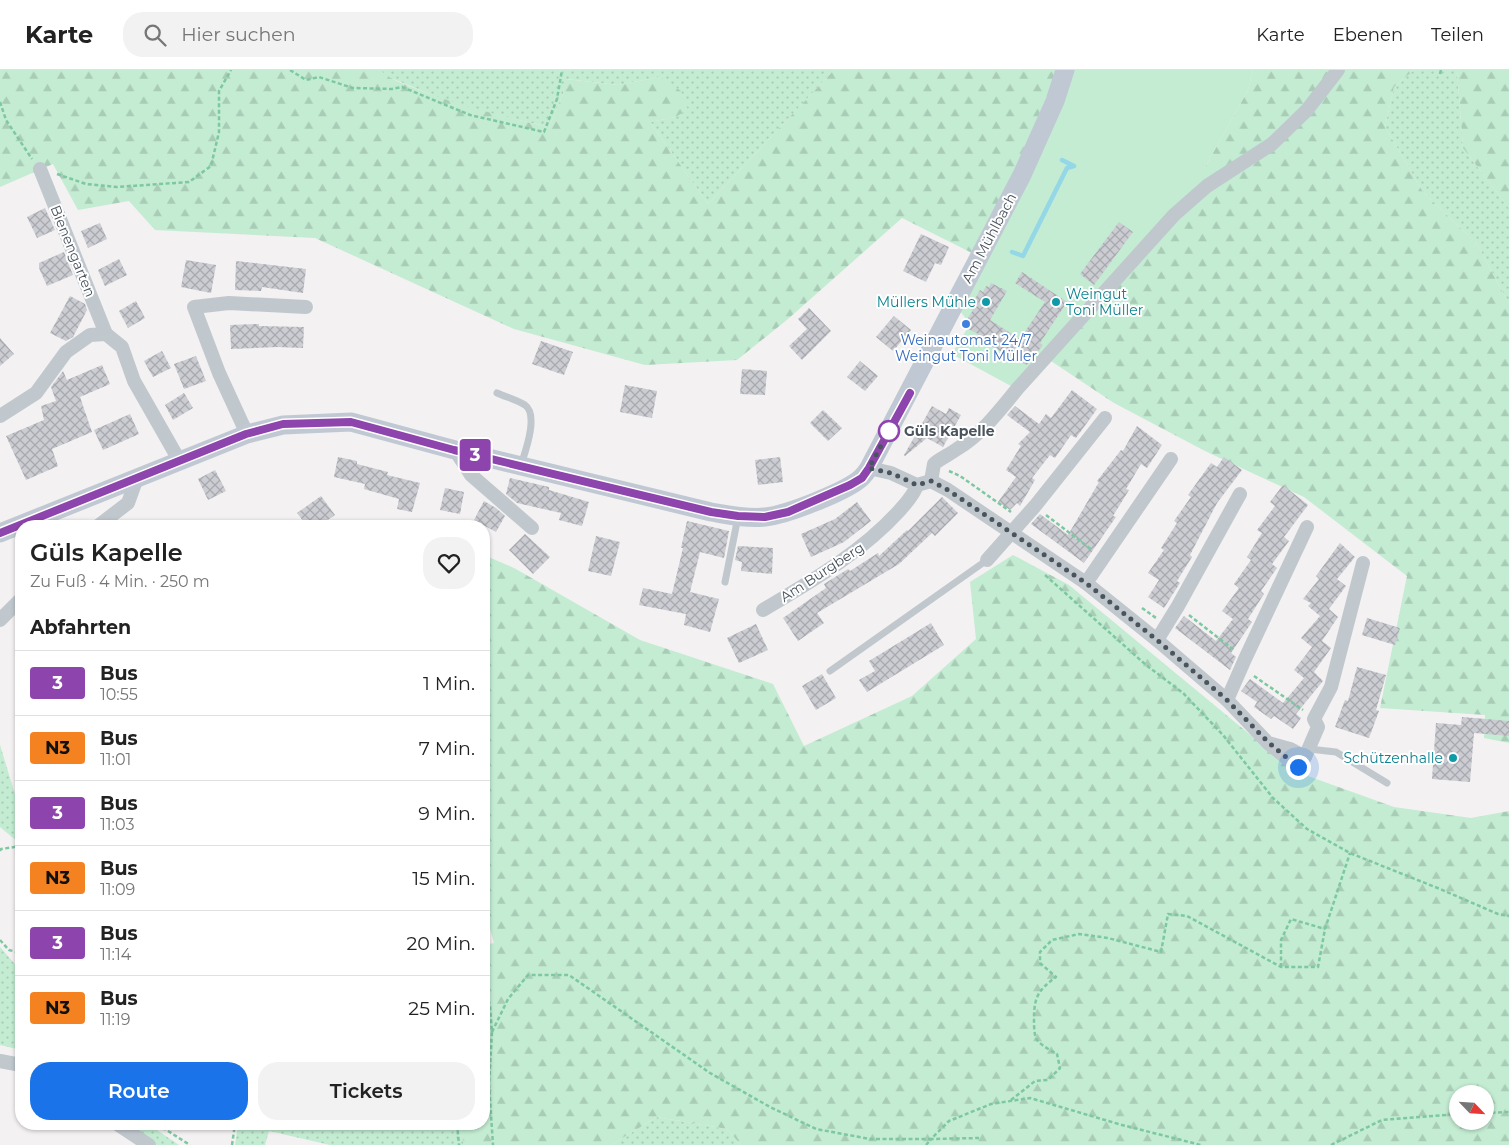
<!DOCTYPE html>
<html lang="de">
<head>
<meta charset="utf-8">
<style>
  :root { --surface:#fff; --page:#f2f2f2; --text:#222; --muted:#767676; --line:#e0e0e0; --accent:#1a73e8 }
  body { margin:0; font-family:Montserrat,sans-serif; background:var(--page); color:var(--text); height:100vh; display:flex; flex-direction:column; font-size:19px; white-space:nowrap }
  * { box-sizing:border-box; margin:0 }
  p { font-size:16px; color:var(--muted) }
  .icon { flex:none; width:28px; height:28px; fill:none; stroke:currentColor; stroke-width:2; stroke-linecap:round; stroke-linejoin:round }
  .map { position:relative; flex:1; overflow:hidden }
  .drawer { position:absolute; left:15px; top:450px; width:475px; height:610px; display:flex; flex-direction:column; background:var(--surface); border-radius:20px; box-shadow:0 1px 4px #0004 }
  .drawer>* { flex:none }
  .badge { padding:0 10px; border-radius:4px; font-size:18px; line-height:32px }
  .needle { width:32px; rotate:115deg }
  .buttons { position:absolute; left:1449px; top:1015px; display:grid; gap:10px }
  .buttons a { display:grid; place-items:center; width:45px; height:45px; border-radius:50%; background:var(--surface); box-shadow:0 1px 4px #0004; font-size:25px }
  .you { position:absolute; width:25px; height:25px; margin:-12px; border:4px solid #fff; border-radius:50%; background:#1a73e8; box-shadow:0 0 0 8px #1a73e833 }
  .map>.badge { position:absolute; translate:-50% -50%; box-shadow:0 0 0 2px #fff }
  h2 { padding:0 15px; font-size:19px; line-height:45px }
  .round { display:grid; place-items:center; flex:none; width:52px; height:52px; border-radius:20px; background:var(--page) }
  .head { display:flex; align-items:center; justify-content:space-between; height:85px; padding:0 15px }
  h1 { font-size:24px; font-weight:600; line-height:38px }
  .button { display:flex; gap:10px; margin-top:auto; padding:10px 15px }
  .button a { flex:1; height:58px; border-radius:20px; background:var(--accent); color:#fff; font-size:20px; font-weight:600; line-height:58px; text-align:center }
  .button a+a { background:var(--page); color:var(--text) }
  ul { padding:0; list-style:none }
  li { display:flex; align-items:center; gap:15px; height:65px; padding:0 15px; border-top:1px solid var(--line) }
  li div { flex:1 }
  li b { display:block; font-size:19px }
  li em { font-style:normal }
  li .badge { min-width:55px; font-weight:700; text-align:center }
  header { display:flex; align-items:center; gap:30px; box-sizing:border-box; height:70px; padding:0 25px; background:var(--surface); border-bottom:1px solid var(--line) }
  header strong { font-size:24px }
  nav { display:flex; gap:28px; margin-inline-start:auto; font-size:18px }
  .search { width:350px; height:45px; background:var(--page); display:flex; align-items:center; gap:12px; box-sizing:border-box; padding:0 18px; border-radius:20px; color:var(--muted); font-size:19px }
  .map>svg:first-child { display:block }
</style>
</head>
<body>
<header>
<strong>Karte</strong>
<div class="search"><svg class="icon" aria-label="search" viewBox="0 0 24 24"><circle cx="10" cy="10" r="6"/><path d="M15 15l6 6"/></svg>Hier suchen</div>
<nav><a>Karte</a><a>Ebenen</a><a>Teilen</a></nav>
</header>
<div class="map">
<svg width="1509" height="1075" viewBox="0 0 1509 1075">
  <defs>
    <pattern id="grass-dots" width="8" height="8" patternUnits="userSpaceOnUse" patternTransform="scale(1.25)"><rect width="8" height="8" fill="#c3ecd2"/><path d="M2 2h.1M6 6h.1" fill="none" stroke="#a9ccb7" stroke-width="1.8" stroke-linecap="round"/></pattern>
    <pattern id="forest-firs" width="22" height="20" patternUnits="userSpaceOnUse" patternTransform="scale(1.25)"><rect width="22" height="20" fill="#c3ecd2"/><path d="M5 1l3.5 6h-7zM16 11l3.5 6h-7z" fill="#a9ccb7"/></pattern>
    <pattern id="building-cross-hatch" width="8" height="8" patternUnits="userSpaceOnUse" patternTransform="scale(1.25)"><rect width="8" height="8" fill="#cbcdd3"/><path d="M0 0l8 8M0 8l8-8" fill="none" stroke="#a7a9ae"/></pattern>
  </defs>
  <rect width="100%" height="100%" fill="#f3f1f1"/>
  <g fill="url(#grass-dots)">
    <polygon points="380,0 834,0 708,134 650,52 675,47 660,7 618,15 566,9 563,24 549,57 475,40 437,27 386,6"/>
    <polygon points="1414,0 1457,0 1463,78 1509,138 1509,234 1477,174 1423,122 1385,57 1394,17"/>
    <polygon points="0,675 21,744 21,769 18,772 0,757"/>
    <polygon points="0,877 21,901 21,980 0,975"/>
    <polygon points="657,1047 727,1059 741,1075 611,1075"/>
    <polygon points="127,1054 148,1054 179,1075 157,1075"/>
    <polygon points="238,1054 460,1054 464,1075 330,1075 269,1061 265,1075 235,1075"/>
  </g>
  <g fill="url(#forest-firs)" fill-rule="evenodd">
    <path d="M0,0H380C389,9 402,13 414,18C460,36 502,46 549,57L563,24L565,9L618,15L660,7L681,21L688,40L675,47L650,52L708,134L834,0H1058L1006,122L972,183L902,148L788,249L737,290L645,295L514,259L315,168L155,160L129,131L78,140L53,94L0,117Z"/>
    <polygon points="1253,0 1414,0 1394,17 1385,57 1423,122 1477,174 1509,234 1509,673 1484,668 1485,645 1380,638 1407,506 1304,427 1205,381 1114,333 1042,285 1204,99 1248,20"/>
    <polygon points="1457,0 1509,0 1509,138 1463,78"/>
    <path d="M484,485L514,498L640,570L773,614L804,676L912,626L976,569L970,512L1013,485L1069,515L1294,701L1394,737L1471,748L1509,741V1075H741L727,1059L657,1047L611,1075H464L460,1054H484V875L494,873L484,837ZM1458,1024H1485V1051H1458Z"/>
  </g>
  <polygon fill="#c3ecd2" points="1074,0 1253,0 1248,20 1204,99 1203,113 1011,316 952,284 970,254 960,241"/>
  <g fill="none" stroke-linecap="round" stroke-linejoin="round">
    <polyline stroke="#94d7e6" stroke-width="4.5" points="1012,182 1023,186 1067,98 1074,96 1062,90"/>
  </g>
  <g fill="url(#building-cross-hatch)">
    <polygon points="45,138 55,160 37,168 27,147"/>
    <polygon points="1119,152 1133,162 1094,215 1080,204"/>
    <polygon points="100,153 107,169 88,178 81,161"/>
    <polygon points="921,164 949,177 941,195 935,193 926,212 903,201"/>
    <polygon points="64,182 73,205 47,216 39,198 39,193"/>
    <polygon points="119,189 127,205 105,216 98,200"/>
    <polygon points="186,190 216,195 211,223 181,217"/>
    <polygon points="236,191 306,199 303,223 262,217 261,221 235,220"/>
    <polygon points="1022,202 1067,232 1040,273 1043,275 1027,295 976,268 978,264 963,256 973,240 970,238 980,220 983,222 986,216 989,217 991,213 1007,221 990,250 1020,269 1045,232 1015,213"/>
    <polygon points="70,226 85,234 87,240 73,267 66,271 50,263"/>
    <polygon points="136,231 145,248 128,258 119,241"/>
    <polygon points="809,238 831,261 802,290 789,276 807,259 798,249"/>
    <polygon points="894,246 911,260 893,281 876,267"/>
    <polygon points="259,254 259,256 304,257 303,278 277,277 231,279 230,255"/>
    <polygon points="0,268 14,284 0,296"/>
    <polygon points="541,271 573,282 564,305 532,294"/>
    <polygon points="162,281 171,298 153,307 144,291"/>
    <polygon points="196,286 206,311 184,319 174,294"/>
    <polygon points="860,291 878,306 865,321 847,307"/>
    <polygon points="102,295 110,314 80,327 92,362 52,379 58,396 26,410 6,366 44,350 41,336 56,331 51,317 63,301 67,310"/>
    <polygon points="742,299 767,301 765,325 740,324"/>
    <polygon points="625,315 657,321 652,348 620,342"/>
    <polygon points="1072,320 1097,339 1076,368 1071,365 1055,388 1050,385 1032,408 1035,410 1020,436 1017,433 1010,440 998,432 1016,407 1006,400 1021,376 1018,374 1030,362 1007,345 1015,336 1039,354 1046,344 1051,348"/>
    <polygon points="184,323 193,338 173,350 165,335"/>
    <polygon points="932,336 946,344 949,338 961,345 943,377 927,368 905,386 904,385"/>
    <polygon points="823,340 842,358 828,371 810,353"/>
    <polygon points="130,344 139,364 103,380 94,360"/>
    <polygon points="1137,356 1162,375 1147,398 1141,394 1126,419 1129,420 1113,446 1116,447 1084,493 1031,454 1040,444 1068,465 1099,412 1097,411 1121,380 1123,381"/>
    <polygon points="338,387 357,391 357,394 388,402 387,405 420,413 412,442 397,439 399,429 364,419 365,414 334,407"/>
    <polygon points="780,387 783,412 758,415 755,390"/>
    <polygon points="1224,387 1242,400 1217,433 1190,485 1192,487 1177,511 1180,513 1164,538 1148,527 1159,510 1148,503 1164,480 1161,478 1177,453 1174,451 1191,427 1188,425 1211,393 1217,397"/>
    <polygon points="215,400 226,421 208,430 198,409"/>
    <polygon points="510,408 549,417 549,420 589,432 582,456 559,450 561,443 517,433 506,424"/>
    <polygon points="1283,415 1308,435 1284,467 1289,471 1272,494 1277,498 1261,521 1264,524 1248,549 1252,552 1231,583 1236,587 1230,600 1175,558 1184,546 1216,571 1233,549 1222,541 1239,518 1234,514 1251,490 1247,487 1262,463 1257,460 1275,436 1270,432"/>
    <polygon points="445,418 464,422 460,444 440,440"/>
    <polygon points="321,426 335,445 319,456 307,456 297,443"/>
    <polygon points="942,427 958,443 935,466 932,463 899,494 817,543 824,553 798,571 783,548 826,518 824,514 848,499 850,501 878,483 879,486 907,460 908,461"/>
    <polygon points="484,431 496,438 505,446 496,462 474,450"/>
    <polygon points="857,432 871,451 844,472 811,487 801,464 835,449"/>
    <polygon points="687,451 729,461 724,488 700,482 690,522 719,529 710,562 684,555 686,544 639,535 643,518 672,524 683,478 681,478"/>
    <polygon points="525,464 550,487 533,504 509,480"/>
    <polygon points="596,466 620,472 611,506 588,501"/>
    <polygon points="1340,473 1355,487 1337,509 1346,516 1329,539 1338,547 1322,571 1331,578 1314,602 1323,611 1296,644 1301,648 1293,659 1274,646 1271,649 1254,637 1257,632 1241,621 1250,609 1283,633 1304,608 1294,600 1312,577 1301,568 1320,546 1308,536 1311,533 1303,529 1319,509 1316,506"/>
    <polygon points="738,476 773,478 772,504 741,501 742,492 735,490"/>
    <polygon points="1367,548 1400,558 1395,575 1362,565"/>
    <polygon points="931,553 944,575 867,622 859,610 875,601 869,591"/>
    <polygon points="756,554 768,580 739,593 727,568"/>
    <polygon points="1357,597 1386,605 1376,640 1379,641 1369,668 1335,657 1345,630 1348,631"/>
    <polygon points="822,604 836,628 816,640 802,616"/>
    <polygon points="1462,647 1509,651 1509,666 1474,663 1470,712 1432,709 1436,653 1461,655"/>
  </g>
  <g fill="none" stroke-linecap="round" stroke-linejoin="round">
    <g stroke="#7dc8a1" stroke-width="2.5" stroke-dasharray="4 2.5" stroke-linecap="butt">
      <polyline points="290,0 306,10 319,7 353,18 392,19 402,17 470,45 544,62 557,29 562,0"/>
      <polyline points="1440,4 1441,0"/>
      <polyline points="0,32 6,50 32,89"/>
      <polyline points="57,104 86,114 117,117 189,112 211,96 219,62 219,21 231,0"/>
      <polyline points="949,401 960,406 1011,442"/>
      <polyline points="1046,445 1092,480"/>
      <polyline points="1045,505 1146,595 1183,623 1223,665 1273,728 1307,759 1350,783 1440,819 1498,844 1509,846"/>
      <polyline points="1142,538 1156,548"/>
      <polyline points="1189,545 1234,580"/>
      <polyline points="1254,606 1303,640"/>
      <polyline points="0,781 1,779 21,776"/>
      <polyline points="0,870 9,880 21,883"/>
      <polyline points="1281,897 1281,870 1291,849 1325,859"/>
      <polyline points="484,911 490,936 492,962 489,1014 493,1075"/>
      <polyline points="492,962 508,929 528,905 569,905 710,1003 770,1037 816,1059 870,1069 931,1069 949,1051 991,1034 1030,1028 1122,1055 1201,1075"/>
      <path d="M1011,1030L1035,1011L1048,1010L1060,998L1057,984C1050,980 1042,976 1037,970C1034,965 1034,956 1034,950C1034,928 1037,921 1056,907L1040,893V882L1052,870L1079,864L1108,868L1161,882L1168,844L1187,846L1281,897H1318L1325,859L1350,783"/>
      <polyline points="1485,1043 1509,1042"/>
      <polyline points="157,1054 190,1075"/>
      <polyline points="457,1054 459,1075"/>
      <polyline points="232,1075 235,1054"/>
      <polyline points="926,1075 931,1069 979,1068"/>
      <polyline points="1331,1075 1382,1050 1458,1044"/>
    </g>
    <g stroke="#c0c8ce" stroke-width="7">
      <path d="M497,323C506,327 517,330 525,335C539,345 525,382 521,395"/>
      <polyline points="725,512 738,447"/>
      <polyline points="830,601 987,490"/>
      <polyline points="1309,679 1336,682 1387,713"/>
    </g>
    <g stroke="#c0c8ce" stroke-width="14">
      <polyline points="40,99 106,264"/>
      <polyline points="0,346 36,323 66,282 90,265 106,264 122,277 134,311 179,390"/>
      <polyline points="247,364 219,303 194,237 229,233 306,237"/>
      <polyline points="455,380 471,405 532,458"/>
      <polyline points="869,398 891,403 917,415 931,411 948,420 1086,513 1157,570 1227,630 1268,673 1298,697 1305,687 1290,679 1268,673"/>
      <path d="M931,411L934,394C941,388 949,385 957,379C982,364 1000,340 1018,318L1174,145L1207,116L1272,74L1307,40L1338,0"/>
      <polyline points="98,456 128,433 137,408"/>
      <polyline points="987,490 1035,436 1105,348"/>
      <polyline points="1086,513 1171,389"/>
      <path d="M763,540C812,511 861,483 900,440C906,433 914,425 917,415"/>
      <polyline points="0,550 21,529"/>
      <polyline points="1157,570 1178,536 1240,424"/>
      <polyline points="1227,630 1245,589 1307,457"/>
      <polyline points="1305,687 1318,657 1314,649 1331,617 1363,493"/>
      <polyline points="0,991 21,995"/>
      <polyline points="117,1054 149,1075"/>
    </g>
    <path stroke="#c0c9d3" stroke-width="19" d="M0,463L247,364L283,355L351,352L455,380L711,442C729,445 747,449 765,447C786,445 848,421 862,407C864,405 867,401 869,398L1022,105L1055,31L1065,0"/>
  </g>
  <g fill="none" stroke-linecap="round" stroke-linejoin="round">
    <defs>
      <polyline id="line" points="0,463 246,364 283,354 351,352 454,380 711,442 738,446 765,447 788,442 850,415 862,408 869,398 910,323"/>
    </defs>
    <use href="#line" stroke="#fff" stroke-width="11"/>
    <use href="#line" stroke="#8e44ad" stroke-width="8"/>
    <polyline stroke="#4a545d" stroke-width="5" stroke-dasharray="0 9" points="889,361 869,398 891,403 917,415 931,411 948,420 1086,513 1157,570 1227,630 1268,672 1298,697"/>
  </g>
  <g fill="#0f9aa8" stroke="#fff" stroke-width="2">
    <circle cx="986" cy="232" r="5"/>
    <circle cx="1056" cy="232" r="5"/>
    <circle cx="1453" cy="688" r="5"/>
  </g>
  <circle fill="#3f7fe0" stroke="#fff" stroke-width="2" cx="966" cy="254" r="5"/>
  <circle fill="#fff" stroke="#8e44ad" stroke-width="2.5" cx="889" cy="361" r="10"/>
  <g text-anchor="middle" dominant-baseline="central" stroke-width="4" stroke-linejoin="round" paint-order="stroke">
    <g font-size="14" fill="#4a545d" stroke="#fff">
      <text transform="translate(989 168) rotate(-62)">Am Mühlbach</text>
      <text transform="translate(73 181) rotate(68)">Bienengarten</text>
      <text transform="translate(822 502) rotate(-33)">Am Burgberg</text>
    </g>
    <g font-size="14" fill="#0d838f" stroke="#fff" text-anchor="end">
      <text x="1066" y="224" text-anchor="start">Weingut<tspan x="1066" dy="16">Toni Müller</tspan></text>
      <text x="976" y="232">Müllers Mühle</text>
      <text x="1443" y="688">Schützenhalle</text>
    </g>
    <g font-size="14" fill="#366cbe" stroke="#fff">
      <text x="966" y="270">Weinautomat 24/7<tspan x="966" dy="16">Weingut Toni Müller</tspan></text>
    </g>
    <g font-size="14" font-weight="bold" fill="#4a545d" stroke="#fff" text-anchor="start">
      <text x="904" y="361">Güls Kapelle</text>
    </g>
  </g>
</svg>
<div class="buttons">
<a><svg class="needle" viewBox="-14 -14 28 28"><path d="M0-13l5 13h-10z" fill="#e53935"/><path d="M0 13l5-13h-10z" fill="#767676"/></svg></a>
</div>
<div class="you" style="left:1298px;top:697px"></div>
<b class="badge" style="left:475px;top:385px;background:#8e44ad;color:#fff">3</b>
<section class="drawer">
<div class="head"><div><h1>Güls Kapelle</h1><p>Zu Fuß · 4 Min. · 250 m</p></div><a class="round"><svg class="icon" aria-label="heart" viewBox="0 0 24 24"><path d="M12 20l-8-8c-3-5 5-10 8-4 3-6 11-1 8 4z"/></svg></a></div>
<h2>Abfahrten</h2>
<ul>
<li><span class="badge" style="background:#8e44ad;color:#fff">3</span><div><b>Bus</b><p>10:55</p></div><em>1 Min.</em></li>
<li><span class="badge" style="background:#f58220;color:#111">N3</span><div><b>Bus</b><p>11:01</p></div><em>7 Min.</em></li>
<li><span class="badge" style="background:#8e44ad;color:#fff">3</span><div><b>Bus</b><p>11:03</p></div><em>9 Min.</em></li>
<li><span class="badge" style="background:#f58220;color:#111">N3</span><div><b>Bus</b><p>11:09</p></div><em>15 Min.</em></li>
<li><span class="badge" style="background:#8e44ad;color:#fff">3</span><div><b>Bus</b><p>11:14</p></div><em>20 Min.</em></li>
<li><span class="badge" style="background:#f58220;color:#111">N3</span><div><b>Bus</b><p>11:19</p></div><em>25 Min.</em></li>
</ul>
<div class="button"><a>Route</a><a>Tickets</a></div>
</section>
</div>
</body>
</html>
